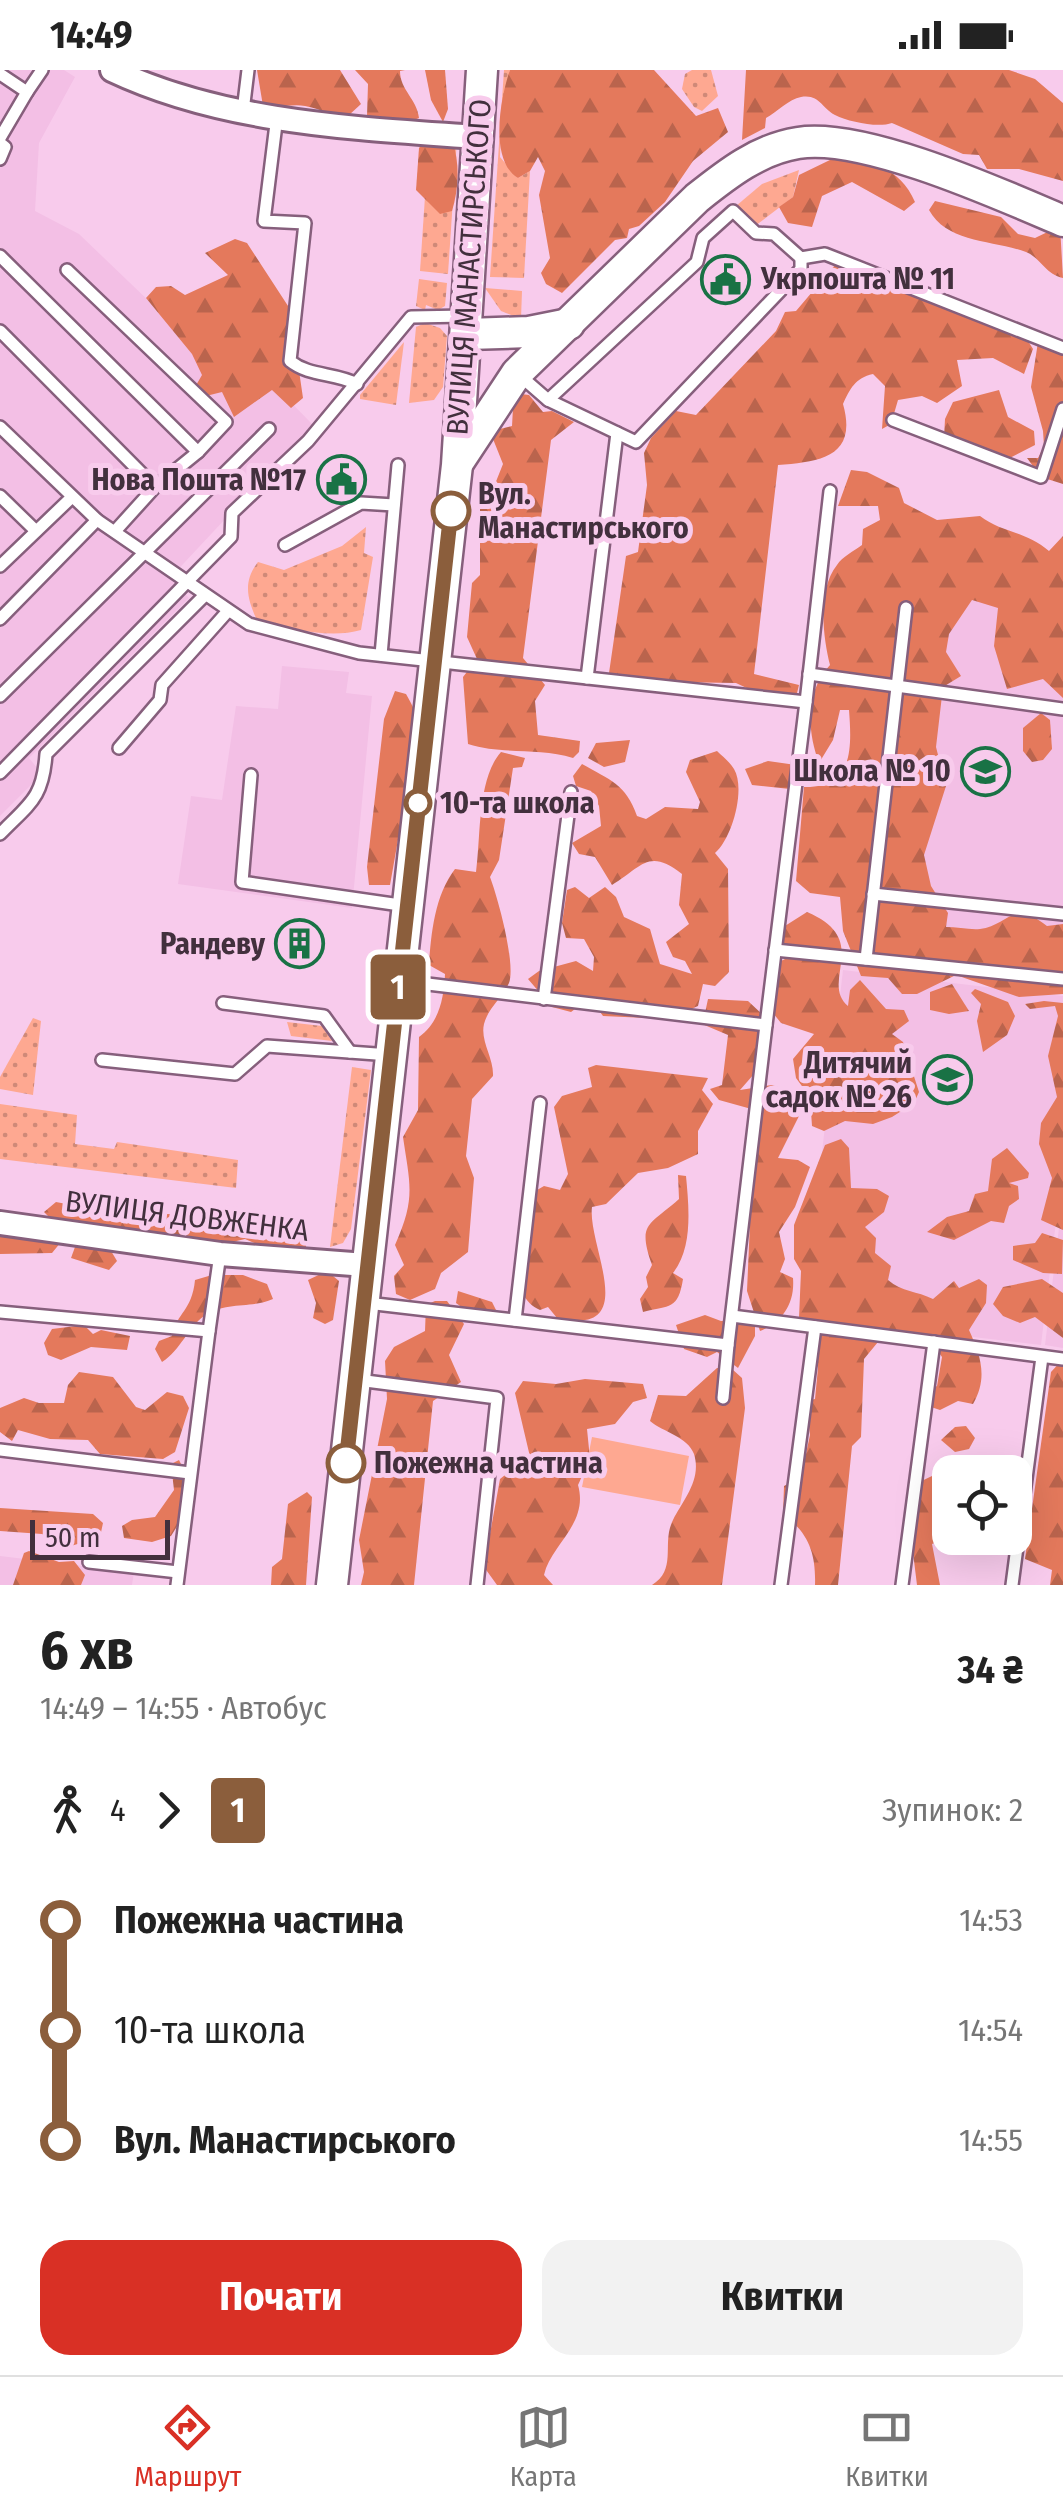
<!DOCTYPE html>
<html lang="uk">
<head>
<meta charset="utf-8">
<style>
  :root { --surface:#fff; --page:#f2f2f2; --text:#222; --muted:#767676; --line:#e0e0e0; --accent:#d93025 }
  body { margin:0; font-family:"Fira Sans Condensed",sans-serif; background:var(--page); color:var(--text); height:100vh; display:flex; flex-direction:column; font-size:38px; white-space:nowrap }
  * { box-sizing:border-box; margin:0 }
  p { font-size:32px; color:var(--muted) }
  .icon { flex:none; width:55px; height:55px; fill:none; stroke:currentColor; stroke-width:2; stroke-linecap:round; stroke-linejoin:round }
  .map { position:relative; height:1515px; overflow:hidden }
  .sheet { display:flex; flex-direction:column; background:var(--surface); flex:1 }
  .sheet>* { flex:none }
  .badge { padding:0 20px; border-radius:8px; font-size:35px; line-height:65px }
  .tools { position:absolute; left:932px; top:1385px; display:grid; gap:20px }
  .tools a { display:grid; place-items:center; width:100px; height:100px; border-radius:20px; background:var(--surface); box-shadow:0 10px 40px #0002; font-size:50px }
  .scale { position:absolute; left:30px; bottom:25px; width:140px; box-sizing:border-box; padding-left:10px; border:5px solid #42303d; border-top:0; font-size:28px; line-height:35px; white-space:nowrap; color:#42303d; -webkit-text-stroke:8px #f8cbec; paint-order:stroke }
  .map>.badge { position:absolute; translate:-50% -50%; box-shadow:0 0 0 5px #fff }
  .legs { display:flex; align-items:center; gap:15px; height:110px; padding:0 40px; font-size:32px }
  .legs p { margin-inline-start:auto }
  .headline { display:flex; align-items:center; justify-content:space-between; height:170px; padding:0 40px }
  h1 { font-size:55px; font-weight:700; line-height:75px }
  .action { display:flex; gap:20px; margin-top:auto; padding:20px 40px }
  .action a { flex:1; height:115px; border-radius:30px; background:var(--accent); color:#fff; font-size:40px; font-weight:700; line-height:115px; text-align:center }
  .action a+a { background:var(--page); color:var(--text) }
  ul { padding:0 40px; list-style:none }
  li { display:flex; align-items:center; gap:35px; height:110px; font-size:38px }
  li i { display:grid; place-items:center; width:15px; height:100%; margin:0 12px; background:currentColor }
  li i::after { content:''; width:25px; height:25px; margin:-12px; border:8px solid; border-radius:50%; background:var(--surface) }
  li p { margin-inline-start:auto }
  li:first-child i { background:linear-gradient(#0000 50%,currentColor 0) }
  li:last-child i { background:linear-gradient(currentColor 50%,#0000 0) }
  .status { display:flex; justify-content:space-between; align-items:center; height:70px; padding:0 50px; background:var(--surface); direction:ltr }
  .status svg { height:28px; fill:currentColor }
  .tabs { display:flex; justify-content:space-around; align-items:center; height:140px; border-top:2px solid var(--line); background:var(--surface); font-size:28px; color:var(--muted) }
  .tabs a { display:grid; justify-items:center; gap:5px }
  .tabs .selected { color:var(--accent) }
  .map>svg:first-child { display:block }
</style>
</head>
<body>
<div class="status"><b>14:49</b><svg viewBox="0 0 49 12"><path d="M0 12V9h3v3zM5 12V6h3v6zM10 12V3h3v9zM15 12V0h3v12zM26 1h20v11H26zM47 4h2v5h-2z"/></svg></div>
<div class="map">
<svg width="1063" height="1515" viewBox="0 0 1063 1515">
  <defs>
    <pattern id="grass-dots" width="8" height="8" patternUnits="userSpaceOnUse" patternTransform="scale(2.5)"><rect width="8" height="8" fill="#fea891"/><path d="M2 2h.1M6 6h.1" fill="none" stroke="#cf8978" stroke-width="1.8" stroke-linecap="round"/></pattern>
    <pattern id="forest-firs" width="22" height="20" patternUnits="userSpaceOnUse" patternTransform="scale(2.5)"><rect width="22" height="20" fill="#e4795c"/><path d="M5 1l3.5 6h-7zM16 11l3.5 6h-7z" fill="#ba644d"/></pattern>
  </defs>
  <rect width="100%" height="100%" fill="#f8cbec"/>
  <g fill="#f3bfe5">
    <polygon points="0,0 64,0 75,7 39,73 35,141 79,164 251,329 271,312 313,355 170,508 189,528 29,688 42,704 0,746"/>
    <polygon points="933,479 1063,524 1063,897 890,878"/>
    <polygon points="282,596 349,602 346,623 372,626 352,838 178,814 191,726 222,730 236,636 278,639"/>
    <polygon points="843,900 1063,926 1063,1094 1041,1275 803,1247"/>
    <polygon points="1063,1124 1063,1278 1045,1275"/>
    <polygon points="0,1486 134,1502 132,1515 0,1515"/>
  </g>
  <g fill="url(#grass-dots)">
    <polygon points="504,0 510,0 502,37 500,87 518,108 530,101 524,208 490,207"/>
    <polygon points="692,0 711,0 718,26 702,41 694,37 682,19 685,4"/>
    <polygon points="429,67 457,69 448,204 420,201"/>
    <polygon points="799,100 793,127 755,156 736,136 762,114"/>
    <polygon points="419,209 447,213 445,236 438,240 426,235 425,240 416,236"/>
    <polygon points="485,218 522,221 521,249 501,241"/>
    <polygon points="425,253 440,258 447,266 443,317 434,330 409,333 416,257"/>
    <polygon points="404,272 396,335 360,329 360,325"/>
    <path d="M366,457L364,483L373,487L361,560C330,569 287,559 256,548C247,528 243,511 258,492L284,500L342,476Z"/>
    <polygon points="33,948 41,951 33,1025 0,1019 0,1007"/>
    <polygon points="287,952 322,956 332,971 291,966"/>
    <polygon points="352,997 371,1000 351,1159 343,1173 330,1177"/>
    <polygon points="0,1034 77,1045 75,1074 114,1079 117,1072 238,1090 236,1118 0,1089"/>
  </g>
  <g fill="url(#forest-firs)">
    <path d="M257,0H340L361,34L348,46C331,46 321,39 305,36C292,33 278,39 263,36Z"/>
    <path d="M355,0H405L400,1C400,20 417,29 419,48L394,58L367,46L368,14Z"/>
    <polygon points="425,0 445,0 448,39 443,52 431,30"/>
    <path d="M510,0H654L696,46L718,38L728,62L693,91L665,132L639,156L629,159L627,168L615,170L562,223L546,214L541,203L550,188L539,125L545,101L538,87L530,101L518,108C489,91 500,28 510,0Z"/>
    <path d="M746,0H1009L1035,9L1063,33V111L1019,99H987L979,85L963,84L892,53C878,58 849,52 835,45C821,38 820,24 801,27C789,29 777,42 766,48L765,58L742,70Z"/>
    <path d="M427,68L452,70C460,92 459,118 452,141L440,144L416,120L419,78Z"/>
    <path d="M832,89C869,89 900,97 915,132L904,141L852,112L822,126L812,157L788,153L779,137L793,127L799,105Z"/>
    <path d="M935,131L1001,147L1018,164L1035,168L1060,156L1063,208C1045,204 1041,188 1026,182C993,170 947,173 929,140Z"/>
    <polygon points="235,169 247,173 290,239 303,328 291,338 272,320 234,347 222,322 206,326 195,317 202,305 192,284 146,228 156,217 171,216 185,225 228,205 205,183"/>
    <path d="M835,195L1028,271L1033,279L1024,304L993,288L957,290L962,316L937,333L922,326L898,330L891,354L882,359L885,316L873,304C855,308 850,319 843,334C858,387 820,392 778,395L754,604L799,615L796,627L753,621L736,613L671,612L609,603L626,486L638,482L647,415L644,383L651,368L676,341L696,345L776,261L785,242L796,241Z"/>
    <polygon points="1038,272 1063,277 1063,414 1041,407 1027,388 1038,388 1044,376 1043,361 1031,317"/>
    <polygon points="999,320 1008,347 1034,361 1035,375 1004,391 983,378 953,376 944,368 945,349 953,332"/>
    <path d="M521,324L529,325L543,342L552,341L574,352L551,370L523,588L545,615L535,631L538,665L580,671L579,682L573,688C539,677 502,685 468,674L463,607L477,589L467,567L472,513L480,505V426L493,419L503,394L493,369L500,359L512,356L513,338Z"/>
    <path d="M851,400L867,402L899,418L904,433L937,450L980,446C1002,463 1026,461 1049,481L1063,466V628L1043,609L1007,619L994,576L998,538L972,530L949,564L946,582L961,606L943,617L936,677L946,716L924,785L931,816L948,843L946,857C957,857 970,860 980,859C1006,857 1013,828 1047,856L1063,854V924L1019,927L956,905L917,924H902L888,908L861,906L843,861L840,827L810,823L796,811L804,717C853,718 852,680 849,640H840L833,670L819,693C807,660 805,622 830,595C823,567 817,520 837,495C842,487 854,481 862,475L863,459L880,450L878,436H838Z"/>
    <path d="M395,621L406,624C418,645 424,659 409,680L410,702L390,815H369L367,797L384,649Z"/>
    <polygon points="1041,643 1050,650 1052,679 1043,690 1032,692 1023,681 1023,658"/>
    <polygon points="630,670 625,692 604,697 588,688 596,673"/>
    <path d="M717,681C722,686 730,692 734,699C746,719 732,769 715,783L728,799L729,902L715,916L703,914L698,936L668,949L603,946L590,928L571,942L552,937L528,909L539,901L576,891L593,901L594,887L584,869L566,868L562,853L567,820L575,817L589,828L605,817L616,827L624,847L650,859L660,894L692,904L685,891L673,887L666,872L689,854L679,835L682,804C648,777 641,798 612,815L595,787L579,784L572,773L601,756L599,736L591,721L576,716L573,706L582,694C610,710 626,714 637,746L646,749L665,737L698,739L700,732L686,702L690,690Z"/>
    <path d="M501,682L525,688L522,697L513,698L499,790L490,807C498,828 516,894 509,913C503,927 488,938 484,954C480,971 494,988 493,1006L472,1029L466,1086L474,1108L468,1182L441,1203L435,1219L410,1230L396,1224L394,1206L404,1195L395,1175C416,1128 410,1115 403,1067L418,1040L419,967C439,953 444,928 445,904L429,895C431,863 435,825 455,799L476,802C481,767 477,709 501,682Z"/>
    <polygon points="768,691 803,696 799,720 752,715 745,699"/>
    <path d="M807,842C873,870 819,911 848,936L850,920L860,910L886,939L904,940L909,951L892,964L903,972L919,1022L914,1033L892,1047L873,1054L845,1051L824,1061L812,1056L810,1027L796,1008L793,989L814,964L781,953L773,943V895L787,888L777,861Z"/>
    <polygon points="952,914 969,941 949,944 930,940 930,922"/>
    <polygon points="975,919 1008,932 1015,946 1007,965 983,982 977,951 981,934 971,923"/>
    <path d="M708,929L748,931L763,945L754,1004L740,1020L772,1015L792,1022L801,1042L778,1088L798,1090L810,1097L795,1137L779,1162L785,1189L780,1202L793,1208C795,1233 783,1252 760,1261L747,1221L755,1040L719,1030L710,1019L722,1015L728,965L695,951L705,943Z"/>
    <polygon points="1044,931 1063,933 1063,1160 1041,1150 1052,1108 1039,1074 1041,1053 1057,1027 1048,986 1058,946 1055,936 1030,939 1025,934"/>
    <path d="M596,995L708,1008L702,1020L713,1034L698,1061V1084L668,1098L638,1103L606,1134L592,1137C587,1175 643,1268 557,1248L548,1237L540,1240C502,1223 522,1161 525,1127L544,1116L560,1120L568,1104L554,1037L562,1026L592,1017L588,998Z"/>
    <path d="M841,1069L849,1078L851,1118L877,1119L889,1126L884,1142L865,1157L876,1168L875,1183L891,1196L888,1210C902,1222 917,1221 933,1229L954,1211L959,1218L979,1209L987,1215L986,1233L969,1260C981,1286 988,1308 973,1334L958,1331L940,1340L925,1335L919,1326L937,1316L942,1287L937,1280L878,1272L864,1289L861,1367L852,1376L838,1515H815C816,1484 809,1463 783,1444L784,1416L801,1407L810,1365L806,1331L815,1329L818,1298L810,1265L799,1248L801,1201L794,1189V1155L825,1075Z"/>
    <polygon points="1007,1078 1029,1103 1028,1108 1009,1113 1018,1116 1019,1129 1009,1136 1004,1153 991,1151 954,1170 927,1162 947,1147 969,1141 975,1124 988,1121 992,1089"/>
    <path d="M678,1105L686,1106C689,1138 693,1178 673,1203L683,1209C678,1240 670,1235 643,1242L640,1229L648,1217L646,1207L652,1195C637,1152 649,1156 679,1129Z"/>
    <polygon points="56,1132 93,1139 119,1137 124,1142 189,1145 253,1159 264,1154 294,1163 306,1159 306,1178 271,1180 245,1169 228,1173 168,1168 51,1149 44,1142"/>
    <polygon points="0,1159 23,1169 61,1172 52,1183 0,1184"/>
    <polygon points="1042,1163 1063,1170 1062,1204 1043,1203 1013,1190 1013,1176 1035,1173"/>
    <polygon points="104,1169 117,1191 109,1200 71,1188 75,1177"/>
    <polygon points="327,1201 339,1211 333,1250 325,1254 313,1248 316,1233 308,1210"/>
    <path d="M212,1205H243L267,1214L273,1229C251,1239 225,1231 204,1246C188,1257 181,1280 162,1292L155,1279L159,1271L172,1266C177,1242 192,1241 195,1210Z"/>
    <polygon points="1042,1209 1063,1223 1063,1268 1035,1247 1020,1253 1003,1246 993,1234 1003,1217"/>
    <path d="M458,1221L492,1232L496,1240C482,1246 468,1242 456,1233Z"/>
    <polygon points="435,1231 447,1231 464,1254 449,1285 461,1312 433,1331 414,1515 361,1515 364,1502 359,1470 387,1329 385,1291 394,1277 425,1261 426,1235"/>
    <polygon points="705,1245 721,1251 755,1249 755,1266 738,1298 717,1282 707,1287 684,1279 676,1255"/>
    <polygon points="84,1255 93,1264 101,1260 130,1266 127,1280 91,1277 61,1290 48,1285 44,1273 52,1259"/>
    <polygon points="1063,1289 1063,1515 1050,1515 1052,1500 1025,1489 1051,1302"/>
    <path d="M717,1298L732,1299L742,1308L745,1338L722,1515H652C678,1499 661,1473 673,1450C683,1430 702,1410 694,1384C688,1367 663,1362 650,1351L658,1325L686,1326Z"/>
    <polygon points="79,1302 113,1307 136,1337 145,1340 167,1322 183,1326 189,1338 175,1382 163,1389 100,1384 88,1370 50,1369 18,1360 12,1371 0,1362 0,1338 24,1328 39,1333 64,1333 68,1315"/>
    <path d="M585,1309L643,1314L647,1328L633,1332L615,1354L587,1359L590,1389L578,1415C589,1454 551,1474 544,1505L553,1515H497L484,1497L500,1409L510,1401L524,1403L531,1391L515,1323L523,1311L556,1314Z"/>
    <polygon points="966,1356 975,1368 969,1379 955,1382 941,1370 955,1357"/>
    <polygon points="179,1390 189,1410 181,1450 171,1466 152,1472 124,1468 122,1456 132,1450 155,1447 174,1420 171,1394"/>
    <polygon points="955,1395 965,1402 950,1402 950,1467 932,1474 940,1515 917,1515 906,1426 909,1417"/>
    <polygon points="307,1422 312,1427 306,1515 271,1515 272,1497 282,1489 288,1434"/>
    <polygon points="0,1438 93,1444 103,1453 100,1467 71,1476 42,1464 0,1461"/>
    <polygon points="29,1481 59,1492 74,1491 85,1505 81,1515 13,1515 24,1483"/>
  </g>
  <polygon fill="#fea891" points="592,1367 689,1386 680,1435 582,1417"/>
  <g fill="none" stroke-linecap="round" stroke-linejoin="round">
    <defs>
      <g id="service">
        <polyline points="0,4 27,22 42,0"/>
        <polyline points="243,41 248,0"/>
        <path d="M277,46L264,151L305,153L290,291C310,307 334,302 357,314"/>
        <polyline points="0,68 27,22"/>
        <polyline points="0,73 5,77 0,89"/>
        <polyline points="0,186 198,382 226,352 67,200"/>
        <polyline points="801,188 825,184 1063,278"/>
        <polyline points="0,261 155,417 117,459"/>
        <polyline points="517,303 548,330 697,192 703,168 733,141 756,163 774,164 801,188"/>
        <polyline points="548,330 636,372 801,199 801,188"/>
        <polyline points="893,350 1041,407 1063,339"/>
        <polyline points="0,357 97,450 249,554 359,583 806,632 830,421"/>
        <polyline points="155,417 198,382"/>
        <polyline points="0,426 36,461"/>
        <polyline points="285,475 361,433 394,435"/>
        <polyline points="0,496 72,427"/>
        <polyline points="0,549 97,450"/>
        <polyline points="381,585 398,395"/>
        <polyline points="809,604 1063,639"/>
        <polyline points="587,608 617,363"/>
        <polyline points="0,626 269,359"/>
        <polyline points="119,678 160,630 162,615 228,541"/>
        <polyline points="0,703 231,467 232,443 308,371 411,247 466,246"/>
        <polyline points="251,705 242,812 407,836"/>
        <path d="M0,764C29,734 43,729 46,684L205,525"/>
        <polyline points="873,824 1063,844"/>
        <polyline points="775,880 1063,909"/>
        <polyline points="866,889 906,538"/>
        <polyline points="403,911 766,955 806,632"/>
        <polyline points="544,929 571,722"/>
        <polyline points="223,933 324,946 350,982"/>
        <polyline points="102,990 235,1004 267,976 390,985"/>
        <polyline points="367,1233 728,1275 766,955"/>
        <polyline points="0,1242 209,1261 220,1184"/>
        <polyline points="732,1246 1063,1289"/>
        <polyline points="515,1250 540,1033"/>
        <polyline points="358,1310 497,1328 477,1515"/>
        <polyline points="723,1328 728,1275"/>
        <polyline points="0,1380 190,1403"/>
        <polyline points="89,1492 178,1502"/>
        <polyline points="177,1515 209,1261"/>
        <polyline points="781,1515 815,1257"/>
        <polyline points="902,1515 934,1272"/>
        <polyline points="1012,1515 1042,1287"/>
      </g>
      <g id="minor">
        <path d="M112,0C224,53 354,58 476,67"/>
        <polyline points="0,1153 220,1184 366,1195"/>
      </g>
      <g id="secondary">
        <polyline points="468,264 529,262 569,254"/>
        <path d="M459,391L517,303L697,128C727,104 759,79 798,73C863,62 1002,125 1063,151"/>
        <polyline points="332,1515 457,395 482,0"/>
      </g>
    </defs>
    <use href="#service" stroke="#865f7c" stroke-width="16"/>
    <use href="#minor" stroke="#865f7c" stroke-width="28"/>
    <use href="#secondary" stroke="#865f7c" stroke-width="35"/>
    <use href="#service" stroke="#fff" stroke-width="11"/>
    <use href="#minor" stroke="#fff" stroke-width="22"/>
    <use href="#secondary" stroke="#fff" stroke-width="30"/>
  </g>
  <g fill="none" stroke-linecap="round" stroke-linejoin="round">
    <defs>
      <polyline id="line-1" points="346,1393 451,441"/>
    </defs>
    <use href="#line-1" stroke="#fff" stroke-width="22"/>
    <use href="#line-1" stroke="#8b5e3c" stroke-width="15"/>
  </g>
  <defs>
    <symbol id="civic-ring" viewBox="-11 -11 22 22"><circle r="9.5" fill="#f8cbec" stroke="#197245" stroke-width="1.5"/><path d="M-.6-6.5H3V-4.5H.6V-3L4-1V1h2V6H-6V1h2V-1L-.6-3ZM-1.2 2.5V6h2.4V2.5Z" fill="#197245"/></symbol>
    <symbol id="school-ring" viewBox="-11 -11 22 22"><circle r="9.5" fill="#f8cbec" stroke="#197245" stroke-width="1.5"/><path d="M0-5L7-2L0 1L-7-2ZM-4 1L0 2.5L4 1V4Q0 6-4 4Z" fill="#197245"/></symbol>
    <symbol id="building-ring" viewBox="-11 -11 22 22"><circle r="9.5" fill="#f8cbec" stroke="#197245" stroke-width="1.5"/><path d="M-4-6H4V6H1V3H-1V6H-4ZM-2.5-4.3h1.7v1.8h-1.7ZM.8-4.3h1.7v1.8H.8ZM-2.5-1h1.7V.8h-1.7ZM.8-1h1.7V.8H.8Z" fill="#197245"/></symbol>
  </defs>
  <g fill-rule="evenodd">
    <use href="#civic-ring" x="698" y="182" width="55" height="55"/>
    <use href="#civic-ring" x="314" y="382" width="55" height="55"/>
    <use href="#school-ring" x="958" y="674" width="55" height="55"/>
    <use href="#building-ring" x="272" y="846" width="55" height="55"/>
    <use href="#school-ring" x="920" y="982" width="55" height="55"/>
  </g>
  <g fill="#fff" stroke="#8b5e3c" stroke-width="5">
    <circle cx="451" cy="441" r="18"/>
    <circle cx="418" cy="733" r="12"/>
    <circle cx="346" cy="1393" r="18"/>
  </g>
  <g text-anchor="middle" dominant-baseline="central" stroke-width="10" stroke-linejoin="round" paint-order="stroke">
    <g font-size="30" fill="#42303d" stroke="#f8cbec">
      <text transform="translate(469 197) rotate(-86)">ВУЛИЦЯ МАНАСТИРСЬКОГО</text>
      <text transform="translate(187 1146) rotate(7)">ВУЛИЦЯ ДОВЖЕНКА</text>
    </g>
    <g font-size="30" font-weight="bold" fill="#42303d" stroke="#f8cbec" text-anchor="end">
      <text x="761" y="209" text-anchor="start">Укрпошта № 11</text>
      <text x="306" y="410">Нова Пошта №17</text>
      <text x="951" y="701">Школа № 10</text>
      <text x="265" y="874">Рандеву</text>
      <text x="912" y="993">Дитячий<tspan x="912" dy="34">садок № 26</tspan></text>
    </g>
    <g font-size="30" font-weight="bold" fill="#42303d" stroke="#f8cbec" text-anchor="start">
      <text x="478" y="424">Вул.<tspan x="478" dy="34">Манастирського</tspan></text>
      <text x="440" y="733">10-та школа</text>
      <text x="374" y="1393">Пожежна частина</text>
    </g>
  </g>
</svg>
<div class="tools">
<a><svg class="icon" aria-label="locate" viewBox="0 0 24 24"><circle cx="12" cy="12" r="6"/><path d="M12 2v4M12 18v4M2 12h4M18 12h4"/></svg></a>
</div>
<div class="scale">50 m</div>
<b class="badge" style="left:398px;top:917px;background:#8b5e3c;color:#fff">1</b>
</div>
<section class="sheet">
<div class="headline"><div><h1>6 хв</h1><p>14:49 – 14:55 · Автобус</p></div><b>34 ₴</b></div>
<div class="legs"><svg class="icon" aria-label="walk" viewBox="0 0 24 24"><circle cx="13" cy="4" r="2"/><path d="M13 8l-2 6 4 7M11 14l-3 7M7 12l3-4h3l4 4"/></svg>4<svg class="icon" aria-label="forward" viewBox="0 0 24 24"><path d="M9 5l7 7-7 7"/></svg><b class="badge" style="background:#8b5e3c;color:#fff">1</b><p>Зупинок: 2</p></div>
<ul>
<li><i style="color:#8b5e3c"></i><b>Пожежна частина</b><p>14:53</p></li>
<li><i style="color:#8b5e3c"></i><span>10-та школа</span><p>14:54</p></li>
<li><i style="color:#8b5e3c"></i><b>Вул. Манастирського</b><p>14:55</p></li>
</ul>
<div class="action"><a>Почати</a><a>Квитки</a></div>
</section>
<nav class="tabs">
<a class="selected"><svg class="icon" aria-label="directions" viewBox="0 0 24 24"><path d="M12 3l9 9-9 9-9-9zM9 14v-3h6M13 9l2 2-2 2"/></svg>Маршрут</a>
<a><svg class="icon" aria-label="map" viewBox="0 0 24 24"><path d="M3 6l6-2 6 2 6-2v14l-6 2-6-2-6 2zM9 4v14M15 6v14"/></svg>Карта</a>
<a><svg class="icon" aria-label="tickets" viewBox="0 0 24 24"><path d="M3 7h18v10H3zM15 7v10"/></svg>Квитки</a>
</nav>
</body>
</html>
